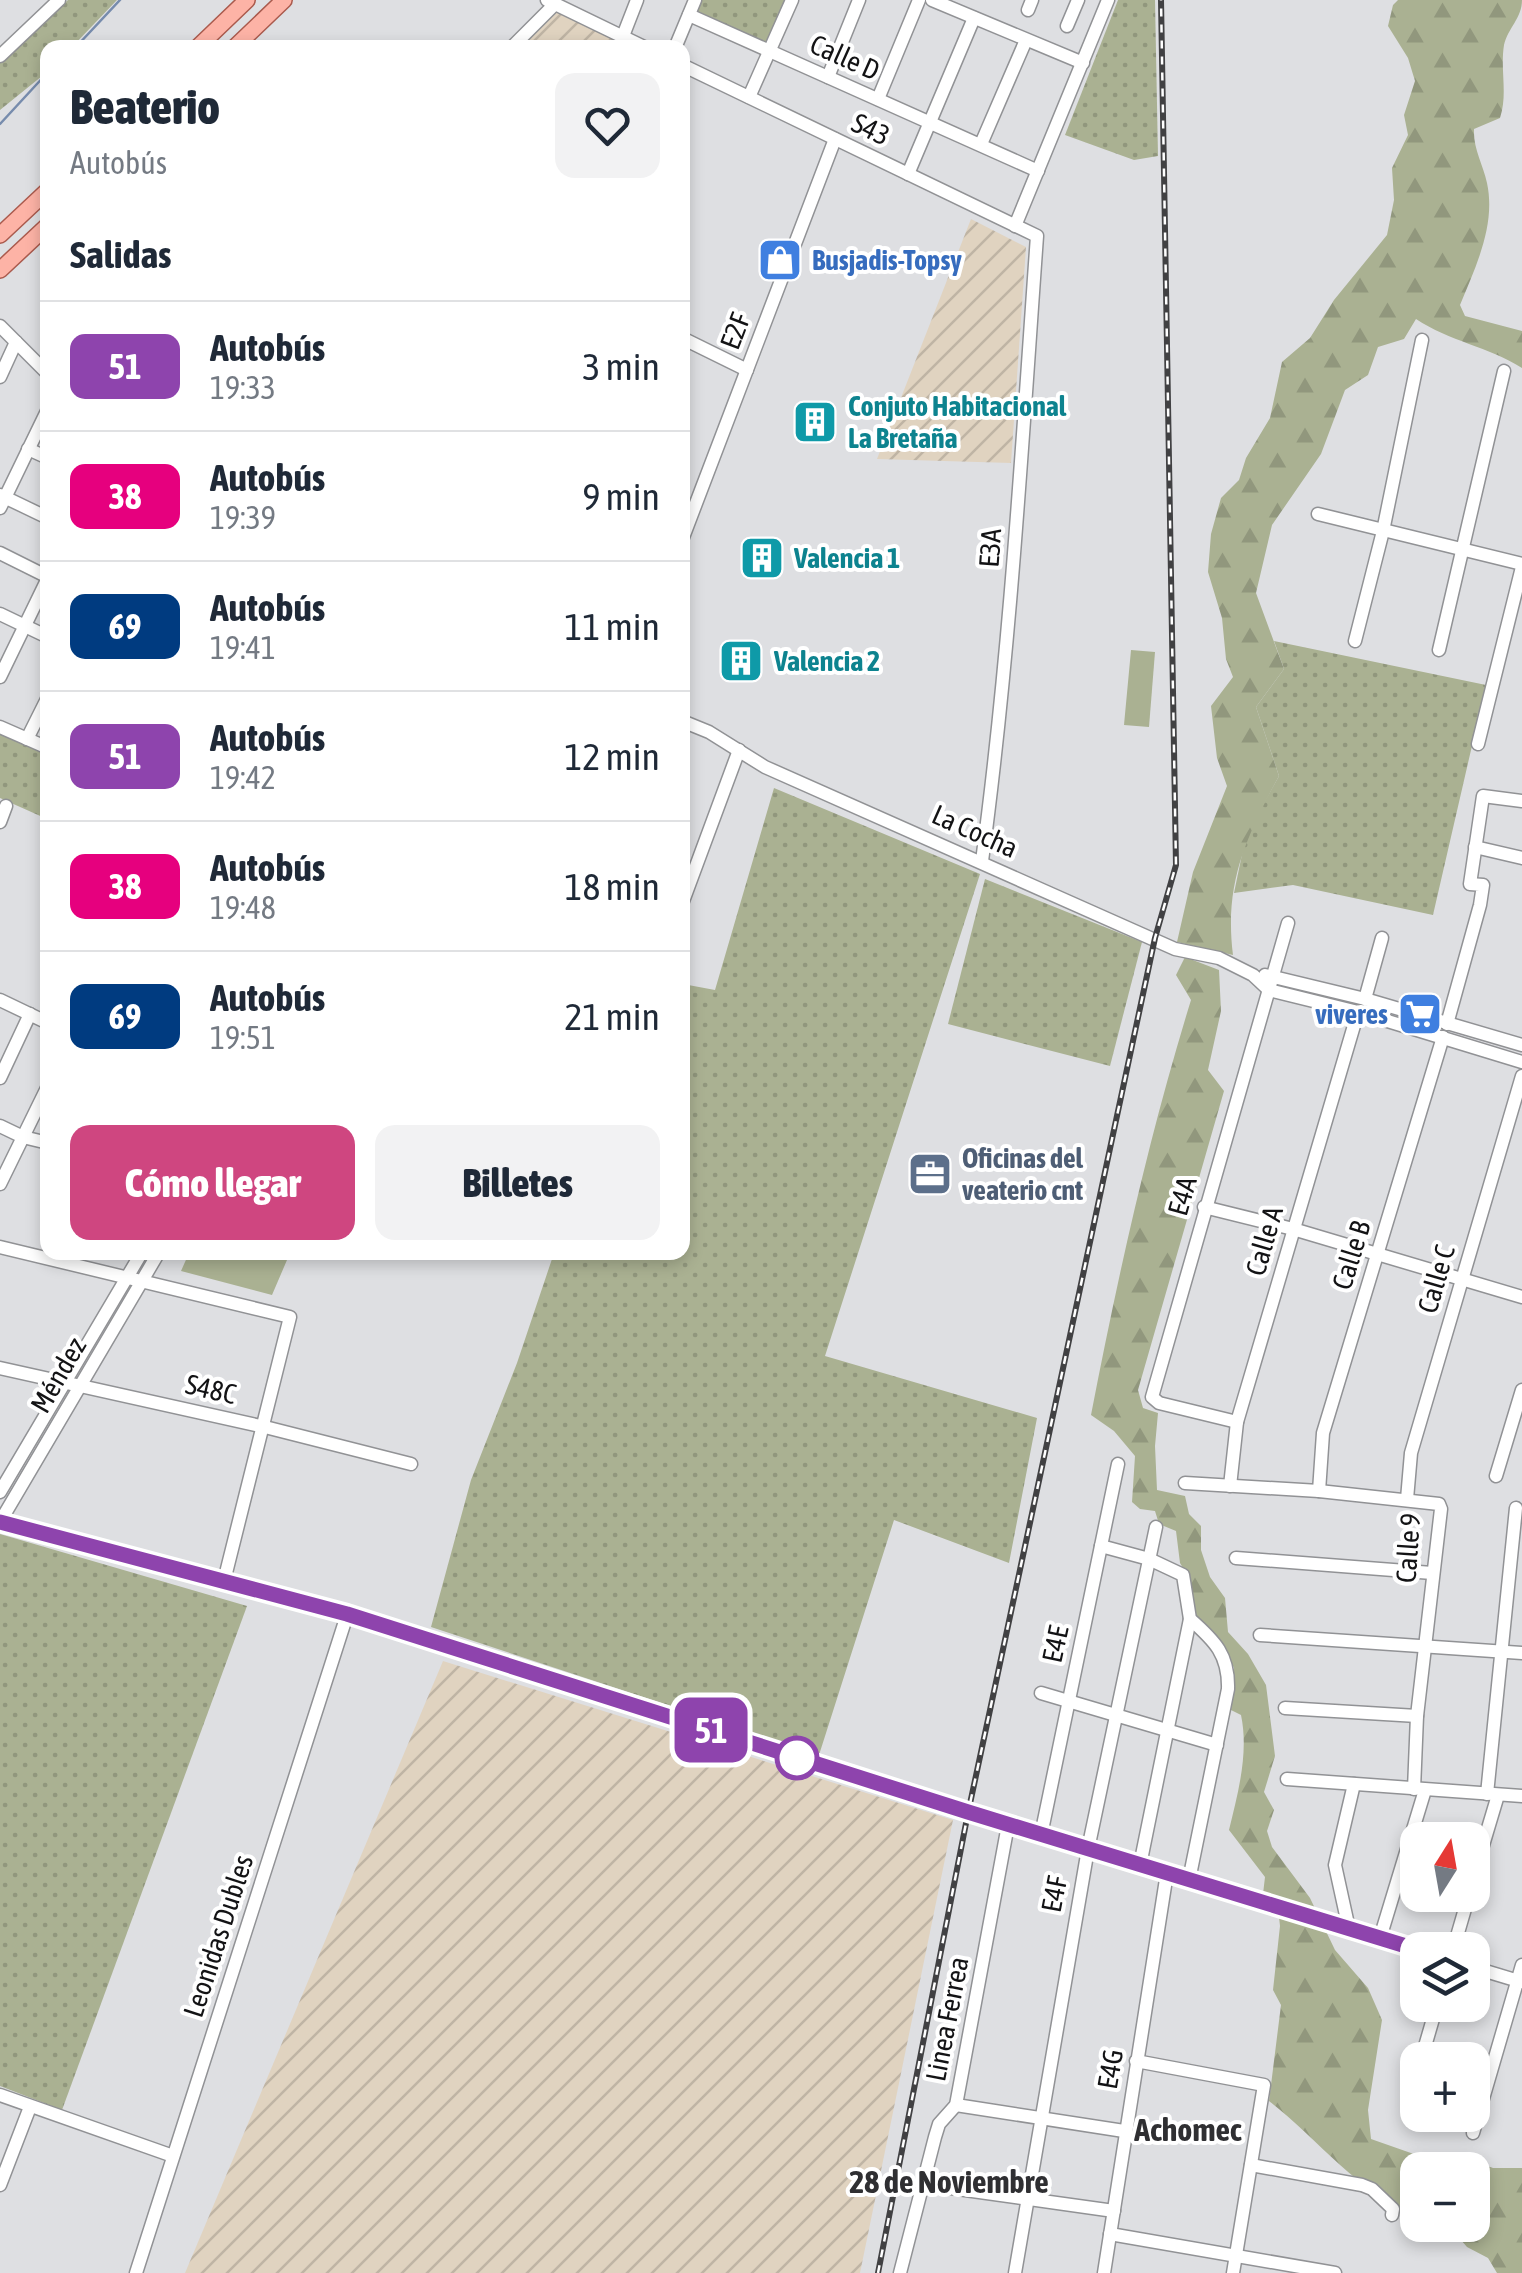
<!DOCTYPE html>
<html lang="es">
<head>
<meta charset="utf-8">
<style>
  :root { --surface:#fff; --page:#f2f2f3; --text:#1f2937; --muted:#747a83; --line:#e0e1e3; --accent:#cf4680 }
  body { margin:0; font-family:"Asap Condensed",sans-serif; background:var(--page); color:var(--text); height:100vh; display:flex; flex-direction:column; font-size:38px; white-space:nowrap }
  * { box-sizing:border-box; margin:0 }
  p { font-size:32px; color:var(--muted) }
  .icon { flex:none; width:55px; height:55px; fill:none; stroke:currentColor; stroke-width:2; stroke-linecap:round; stroke-linejoin:round }
  .map { position:relative; flex:1; overflow:hidden }
  .side { position:absolute; left:40px; top:40px; width:650px; height:1220px; display:flex; flex-direction:column; background:var(--surface); border-radius:20px; box-shadow:0 5px 15px #0003 }
  .side>* { flex:none }
  .badge { padding:0 20px; border-radius:15px; font-size:35px; line-height:65px }
  .needle { width:65px; rotate:11deg }
  .buttons { position:absolute; left:1400px; top:1822px; display:grid; gap:20px }
  .buttons a { display:grid; place-items:center; width:90px; height:90px; border-radius:20px; background:var(--surface); box-shadow:0 5px 15px #0003; font-size:50px }
  .map>.badge { position:absolute; translate:-50% -50%; box-shadow:0 0 0 5px #fff }
  h2 { padding:0 30px; font-size:38px; line-height:90px }
  .round { display:grid; place-items:center; flex:none; width:105px; height:105px; border-radius:20px; background:var(--page) }
  .summary { display:flex; align-items:center; justify-content:space-between; height:170px; padding:0 30px }
  h1 { font-size:48px; font-weight:800; line-height:75px }
  .button { display:flex; gap:20px; margin-top:auto; padding:20px 30px }
  .button a { flex:1; height:115px; border-radius:20px; background:var(--accent); color:#fff; font-size:40px; font-weight:800; line-height:115px; text-align:center }
  .button a+a { background:var(--page); color:var(--text) }
  ul { padding:0; list-style:none }
  li { display:flex; align-items:center; gap:30px; height:130px; padding:0 30px; border-top:2px solid var(--line) }
  li div { flex:1 }
  li b { display:block; font-size:38px }
  li em { font-style:normal }
  li .badge { min-width:110px; font-weight:700; text-align:center }
  .map>svg:first-child { display:block }
</style>
</head>
<body>
<div class="map">
<svg width="1522" height="2273" viewBox="0 0 1522 2273">
  <defs>
    <pattern id="industrial-furrows" width="10" height="10" patternUnits="userSpaceOnUse" patternTransform="scale(2.5)"><rect width="10" height="10" fill="#e0d3c0"/><path d="M-1 1l2-2M0 10L10 0M9 11l2-2" fill="none" stroke="#bfb4a4"/></pattern>
    <pattern id="green-dots" width="8" height="8" patternUnits="userSpaceOnUse" patternTransform="scale(2.5)"><rect width="8" height="8" fill="#aab192"/><path d="M2 2h.1M6 6h.1" fill="none" stroke="#91977d" stroke-width="1.8" stroke-linecap="round"/></pattern>
    <pattern id="forest-firs" width="22" height="20" patternUnits="userSpaceOnUse" patternTransform="scale(2.5)"><rect width="22" height="20" fill="#aab192"/><path d="M5 1l3.5 6h-7zM16 11l3.5 6h-7z" fill="#91977d"/></pattern>
  </defs>
  <rect width="100%" height="100%" fill="#dedfe2"/>
  <g fill="url(#industrial-furrows)">
    <polygon points="555,4 626,38 625,47 511,48"/>
    <polygon points="971,219 1026,247 1011,463 877,459"/>
    <polygon points="443,1661 953,1820 860,2273 185,2273"/>
  </g>
  <g fill="url(#green-dots)">
    <polygon points="68,0 117,0 72,47 48,48 47,72 0,110 0,61"/>
    <polygon points="696,0 789,0 770,47 691,10"/>
    <polygon points="1118,0 1155,0 1158,156 1134,160 1065,135"/>
    <polygon points="1274,641 1486,685 1433,915 1293,885 1234,893 1246,835 1279,776 1256,707 1284,669"/>
    <polygon points="0,731 47,754 47,819 0,798"/>
    <polygon points="774,788 980,874 825,1356 1037,1418 1009,1563 894,1520 819,1755 431,1627 471,1480 517,1363 554,1253 682,1252 683,984 715,990"/>
    <polygon points="985,879 1142,942 1110,1066 948,1024"/>
    <polygon points="0,1534 247,1606 62,2110 0,2086"/>
  </g>
  <g fill="url(#forest-firs)">
    <path d="M1398,0H1522C1522,18 1508,28 1504,45C1500,70 1508,94 1500,118L1474,129C1473,149 1483,164 1487,183C1496,225 1476,266 1460,305L1465,316L1522,331V368C1489,347 1449,341 1416,319L1404,339L1378,347L1368,375L1345,390L1321,454L1272,525L1256,593L1284,669L1256,707L1279,776C1246,837 1224,884 1233,955L1177,942L1193,872L1227,786L1217,758L1211,706L1233,677L1226,659L1222,618L1208,572L1211,534L1221,498L1239,480L1246,458L1270,418L1282,362L1310,338L1334,300L1387,235L1394,200L1392,168L1408,135L1404,115L1415,81L1408,58L1388,26L1393,5Z"/>
    <path d="M1185,957L1219,970L1221,1011L1208,1070L1224,1091L1138,1390L1143,1408L1158,1413L1155,1446L1157,1490L1185,1496L1189,1514L1201,1526V1550L1210,1577L1225,1598L1228,1632L1248,1654L1266,1685L1275,1756L1264,1792L1274,1810L1267,1831L1272,1847L1310,1898L1335,1950L1368,1988L1382,2020L1368,2110L1371,2139L1428,2159L1460,2157L1493,2168H1522V2273H1497L1488,2258L1467,2247L1448,2225H1472V2170H1418L1417,2213C1362,2198 1315,2136 1269,2101L1281,2005L1273,1990L1280,1926L1277,1899L1263,1894L1265,1877L1229,1830C1238,1793 1249,1753 1241,1715L1231,1710L1234,1668L1221,1641L1194,1615L1189,1578L1180,1563L1176,1531L1159,1524L1155,1511L1140,1509L1132,1502L1135,1456L1114,1431L1091,1415C1118,1275 1149,1136 1191,1000L1176,975Z"/>
  </g>
  <g fill="#aab192">
    <polygon points="1131,650 1155,652 1149,727 1124,725"/>
    <polygon points="189,1253 189,1252 290,1253 272,1295 181,1271"/>
  </g>
  <g fill="none" stroke-linecap="round" stroke-linejoin="round">
    <g stroke="#778cad" stroke-width="2.5">
      <polyline points="75,48 120,0"/>
      <polyline points="0,124 48,72"/>
    </g>
    <defs>
      <g id="minor">
        <polyline points="547,0 646,48"/>
        <polyline points="932,0 1083,63"/>
        <polyline points="1028,10 1032,0"/>
        <polyline points="689,15 1038,171"/>
        <polyline points="1067,26 1078,0"/>
        <polyline points="623,36 637,0"/>
        <polyline points="511,48 555,4"/>
        <polyline points="675,48 695,0"/>
        <polyline points="0,56 59,0"/>
        <path d="M682,65L1037,236C1022,445 1010,654 982,861"/>
        <polyline points="828,77 859,0"/>
        <polyline points="749,97 792,0"/>
        <polyline points="878,99 919,0"/>
        <polyline points="981,144 1026,40"/>
        <polyline points="908,174 974,18"/>
        <polyline points="1015,226 1108,0"/>
        <polyline points="0,326 48,374"/>
        <polyline points="682,338 747,370"/>
        <polyline points="0,377 16,342"/>
        <polyline points="28,449 48,458"/>
        <polyline points="0,495 48,518"/>
        <polyline points="0,508 48,409"/>
        <polyline points="1318,514 1522,564"/>
        <polyline points="682,540 835,139"/>
        <polyline points="0,553 48,577"/>
        <polyline points="0,614 48,637"/>
        <polyline points="1355,641 1383,531 1422,340"/>
        <polyline points="1439,650 1504,371"/>
        <polyline points="0,677 48,578"/>
        <polyline points="682,721 709,732 765,767 1175,949 1219,958 1253,975 1269,990 1358,1012 1522,1062"/>
        <polyline points="0,727 48,748"/>
        <polyline points="27,739 48,697"/>
        <polyline points="1478,744 1522,567"/>
        <polyline points="0,822 6,806"/>
        <polyline points="1475,847 1522,858"/>
        <polyline points="682,904 739,750"/>
        <polyline points="1265,975 1365,999 1522,1045"/>
        <polyline points="1365,999 1382,938"/>
        <polyline points="0,1000 48,1023"/>
        <polyline points="1447,1024 1480,905 1483,885 1470,884 1483,796 1522,801"/>
        <polyline points="0,1078 30,1014"/>
        <polyline points="0,1126 23,1137 48,1143"/>
        <polyline points="0,1184 48,1086"/>
        <polyline points="1204,1207 1293,1229 1522,1297"/>
        <polyline points="0,1247 290,1317 224,1581"/>
        <polyline points="0,1368 265,1427 411,1464"/>
        <polyline points="1237,1422 1159,1403 1152,1397 1288,923"/>
        <polyline points="1496,1476 1522,1390"/>
        <polyline points="1185,1483 1319,1491 1439,1504 1441,1509 1417,1716 1414,1789"/>
        <polyline points="1230,1486 1237,1422 1358,1012"/>
        <polyline points="1319,1491 1323,1433 1443,1037"/>
        <polyline points="0,1492 142,1252"/>
        <polyline points="1407,1499 1411,1453 1522,1076"/>
        <polyline points="0,1522 347,1615 968,1813 1419,1950"/>
        <polyline points="0,1522 159,1252"/>
        <path d="M1101,1546L1149,1559L1183,1575L1190,1619C1215,1641 1229,1655 1228,1689L1189,1880"/>
        <polyline points="1236,1558 1432,1573"/>
        <polyline points="1260,1635 1522,1653"/>
        <polyline points="1041,1693 1217,1745"/>
        <polyline points="1285,1708 1417,1716"/>
        <polyline points="1287,1779 1522,1796"/>
        <polyline points="1487,1794 1516,1508"/>
        <polyline points="1041,1835 1118,1464"/>
        <polyline points="1140,1865 1190,1619"/>
        <polyline points="1472,1882 1498,1795"/>
        <polyline points="1349,1929 1335,1865 1354,1784"/>
        <polyline points="1380,1938 1425,1790"/>
        <polyline points="1453,1950 1469,1895"/>
        <polyline points="1472,1967 1522,1982"/>
        <polyline points="1421,2060 1437,2005"/>
        <polyline points="1136,2061 1264,2085 1233,2273"/>
        <polyline points="0,2095 173,2156"/>
        <polyline points="1409,2099 1418,2071"/>
        <polyline points="956,2105 1124,2131"/>
        <polyline points="1473,2133 1522,1965"/>
        <polyline points="1251,2165 1362,2185 1372,2189 1393,2209 1392,2215"/>
        <polyline points="922,2184 1114,2211"/>
        <polyline points="0,2185 30,2107"/>
        <polyline points="1110,2234 1335,2273"/>
        <polyline points="136,2273 347,1615"/>
        <polyline points="900,2273 935,2137 939,2124 956,2105 1008,1825"/>
        <polyline points="1015,2273 1088,1849 1156,1527"/>
        <polyline points="1104,2273 1167,1873"/>
      </g>
      <g id="major">
        <polyline points="197,48 247,0"/>
        <polyline points="234,48 284,0"/>
        <polyline points="0,235 48,190"/>
        <polyline points="0,270 48,225"/>
      </g>
    </defs>
    <use href="#minor" stroke="#919295" stroke-width="15"/>
    <use href="#major" stroke="#aa5a4d" stroke-width="18"/>
    <use href="#minor" stroke="#fff" stroke-width="12"/>
    <use href="#major" stroke="#fdb3a6" stroke-width="15"/>
    <defs>
      <polyline id="rail" points="878,2273 968,1813 1155,938 1176,865 1161,0"/>
    </defs>
    <use href="#rail" stroke="#414143" stroke-width="6"/>
    <use href="#rail" stroke="#fff" stroke-width="2.5" stroke-dasharray="8" stroke-linecap="butt"/>
  </g>
  <g fill="none" stroke-linecap="round" stroke-linejoin="round">
    <defs>
      <polyline id="line" points="0,1522 347,1614 968,1812 1419,1950"/>
    </defs>
    <use href="#line" stroke="#fff" stroke-width="22"/>
    <use href="#line" stroke="#8e44ad" stroke-width="15"/>
  </g>
  <defs>
    <symbol id="shop-square" viewBox="-11 -11 22 22"><rect x="-9" y="-9" width="18" height="18" rx="4" fill="#3f7fe0" stroke="#fff"/><path d="M-5-2.5h2.3a2.7 3.5 0 0 1 5.4 0H5L5.5 6h-11ZM-1.5-2.5h3a1.5 2.3 0 0 0-3 0Z" fill="#fff"/></symbol>
    <symbol id="building-square" viewBox="-11 -11 22 22"><rect x="-9" y="-9" width="18" height="18" rx="4" fill="#0f9aa8" stroke="#fff"/><path d="M-4-6H4V6H1V3H-1V6H-4ZM-2.5-4.3h1.7v1.8h-1.7ZM.8-4.3h1.7v1.8H.8ZM-2.5-1h1.7V.8h-1.7ZM.8-1h1.7V.8H.8Z" fill="#fff"/></symbol>
    <symbol id="supermarket-square" viewBox="-11 -11 22 22"><rect x="-9" y="-9" width="18" height="18" rx="4" fill="#3f7fe0" stroke="#fff"/><path d="M-6-5.5h2.5l.6 2H6L4.5 2H-2.5L-4.4-4H-6ZM-1.5 3.2a1.3 1.3 0 1 0 .1 0ZM3 3.2a1.3 1.3 0 1 0 .1 0Z" fill="#fff"/></symbol>
    <symbol id="office-square" viewBox="-11 -11 22 22"><rect x="-9" y="-9" width="18" height="18" rx="4" fill="#5c6f8a" stroke="#fff"/><path d="M-6-3h4V-5.5h4V-3h4V5H-6ZM-1-4.5V-3h2v-1.5ZM-6 0V1H6V0Z" fill="#fff"/></symbol>
  </defs>
  <g fill-rule="evenodd">
    <use href="#shop-square" x="755" y="235" width="50" height="50"/>
    <use href="#building-square" x="790" y="397" width="50" height="50"/>
    <use href="#building-square" x="737" y="533" width="50" height="50"/>
    <use href="#building-square" x="716" y="636" width="50" height="50"/>
    <use href="#supermarket-square" x="1395" y="989" width="50" height="50"/>
    <use href="#office-square" x="905" y="1149" width="50" height="50"/>
  </g>
  <circle fill="#fff" stroke="#8e44ad" stroke-width="5" cx="797" cy="1758" r="20"/>
  <g text-anchor="middle" dominant-baseline="central" stroke-width="8" stroke-linejoin="round" paint-order="stroke">
    <g font-size="28" fill="#131315" stroke="#fff">
      <text transform="translate(845 57) rotate(24)">Calle D</text>
      <text transform="translate(871 129) rotate(26)">S43</text>
      <text transform="translate(735 331) rotate(-69)">E2F</text>
      <text transform="translate(990 548) rotate(-86)">E3A</text>
      <text transform="translate(975 831) rotate(24)">La Cocha</text>
      <text transform="translate(1182 1196) rotate(-74)">E4A</text>
      <text transform="translate(1264 1241) rotate(-74)">Calle A</text>
      <text transform="translate(1351 1255) rotate(-73)">Calle B</text>
      <text transform="translate(1436 1279) rotate(-74)">Calle C</text>
      <text transform="translate(58 1375) rotate(-60)">Méndez</text>
      <text transform="translate(211 1389) rotate(13)">S48C</text>
      <text transform="translate(1408 1548) rotate(-86)">Calle 9</text>
      <text transform="translate(1055 1644) rotate(-78)">E4E</text>
      <text transform="translate(1054 1894) rotate(-79)">E4F</text>
      <text transform="translate(218 1936) rotate(-72)">Leonidas Dubles</text>
      <text transform="translate(947 2019) rotate(-79)">Linea Ferrea</text>
      <text transform="translate(1110 2069) rotate(-80)">E4G</text>
    </g>
    <g font-size="28" font-weight="bold" fill="#366cbe" stroke="#fff" text-anchor="start">
      <text x="812" y="260">Busjadis-Topsy</text>
      <text x="1388" y="1014" text-anchor="end">viveres</text>
    </g>
    <g font-size="28" font-weight="bold" fill="#0d838f" stroke="#fff" text-anchor="start">
      <text x="848" y="406">Conjuto Habitacional<tspan x="848" dy="32">La Bretaña</tspan></text>
      <text x="794" y="558">Valencia 1</text>
      <text x="774" y="661">Valencia 2</text>
    </g>
    <g font-size="28" font-weight="bold" fill="#4e5e75" stroke="#fff" text-anchor="start">
      <text x="962" y="1158">Oficinas del<tspan x="962" dy="32">veaterio cnt</tspan></text>
    </g>
    <g font-size="32" font-weight="bold" fill="#2f2f32" stroke="#fff">
      <text x="1188" y="2129">Achomec</text>
      <text x="949" y="2181">28 de Noviembre</text>
    </g>
  </g>
</svg>
<div class="buttons">
<a><svg class="needle" viewBox="-14 -14 28 28"><path d="M0-13l5 13h-10z" fill="#e53935"/><path d="M0 13l5-13h-10z" fill="#747a83"/></svg></a>
<a><svg class="icon" aria-label="layers" viewBox="0 0 24 24"><path d="M12 4l9 5-9 5-9-5zM3 14l9 5 9-5"/></svg></a>
<a>+</a>
<a>−</a>
</div>
<b class="badge" style="left:711px;top:1730px;background:#8e44ad;color:#fff">51</b>
<section class="side">
<div class="summary"><div><h1>Beaterio</h1><p>Autobús</p></div><a class="round"><svg class="icon" aria-label="heart" viewBox="0 0 24 24"><path d="M12 20l-8-8c-3-5 5-10 8-4 3-6 11-1 8 4z"/></svg></a></div>
<h2>Salidas</h2>
<ul>
<li><span class="badge" style="background:#8e44ad;color:#fff">51</span><div><b>Autobús</b><p>19:33</p></div><em>3 min</em></li>
<li><span class="badge" style="background:#e6007e;color:#fff">38</span><div><b>Autobús</b><p>19:39</p></div><em>9 min</em></li>
<li><span class="badge" style="background:#003b80;color:#fff">69</span><div><b>Autobús</b><p>19:41</p></div><em>11 min</em></li>
<li><span class="badge" style="background:#8e44ad;color:#fff">51</span><div><b>Autobús</b><p>19:42</p></div><em>12 min</em></li>
<li><span class="badge" style="background:#e6007e;color:#fff">38</span><div><b>Autobús</b><p>19:48</p></div><em>18 min</em></li>
<li><span class="badge" style="background:#003b80;color:#fff">69</span><div><b>Autobús</b><p>19:51</p></div><em>21 min</em></li>
</ul>
<div class="button"><a>Cómo llegar</a><a>Billetes</a></div>
</section>
</div>
</body>
</html>
